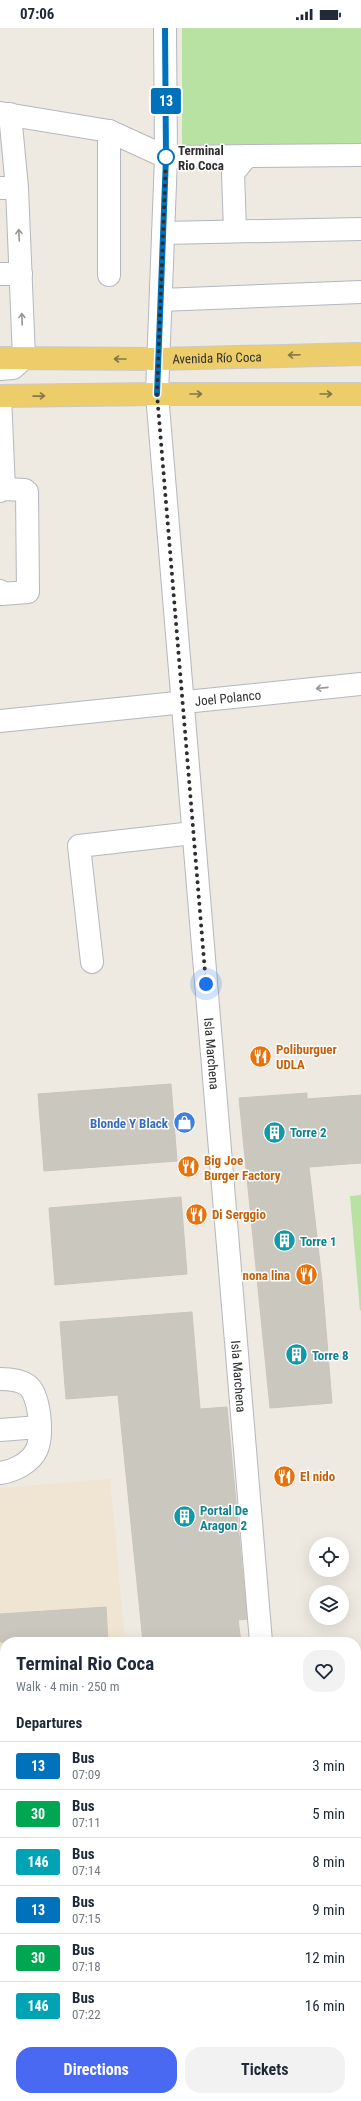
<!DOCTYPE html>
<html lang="en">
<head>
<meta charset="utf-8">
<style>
  :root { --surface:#fff; --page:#f2f2f3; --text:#1f2937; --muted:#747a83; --line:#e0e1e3; --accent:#4a69f3 }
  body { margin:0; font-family:"Roboto Condensed",sans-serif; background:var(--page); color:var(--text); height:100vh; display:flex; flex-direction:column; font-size:15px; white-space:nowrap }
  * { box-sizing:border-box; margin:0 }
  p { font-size:13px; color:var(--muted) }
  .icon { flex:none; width:22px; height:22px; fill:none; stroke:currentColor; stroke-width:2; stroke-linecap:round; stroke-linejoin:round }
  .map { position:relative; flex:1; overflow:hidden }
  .details { position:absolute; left:0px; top:1609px; width:361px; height:464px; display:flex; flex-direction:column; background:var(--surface); border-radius:16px 16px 0 0; box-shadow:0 4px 16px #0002 }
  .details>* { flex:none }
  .badge { padding:0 8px; border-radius:3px; font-size:14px; line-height:26px }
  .tools { position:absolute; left:309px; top:1509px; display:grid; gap:8px }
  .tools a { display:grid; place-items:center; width:40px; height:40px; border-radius:50%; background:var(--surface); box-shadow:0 4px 16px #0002; font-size:20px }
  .you { position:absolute; width:20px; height:20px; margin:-10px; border:3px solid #fff; border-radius:50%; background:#1a73e8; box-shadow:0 0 0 6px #1a73e833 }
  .map>.badge { position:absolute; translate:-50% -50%; box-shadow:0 0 0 2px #fff }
  h2 { padding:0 16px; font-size:15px; line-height:36px }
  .round { display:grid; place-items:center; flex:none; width:42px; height:42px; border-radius:16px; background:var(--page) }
  .summary { display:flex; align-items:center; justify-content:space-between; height:68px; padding:0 16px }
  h1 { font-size:19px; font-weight:700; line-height:30px }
  .primary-button { display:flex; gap:8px; margin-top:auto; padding:8px 16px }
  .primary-button a { flex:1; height:46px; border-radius:16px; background:var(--accent); color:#fff; font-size:16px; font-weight:700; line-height:46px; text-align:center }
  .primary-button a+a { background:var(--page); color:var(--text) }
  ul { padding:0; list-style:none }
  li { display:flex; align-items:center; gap:12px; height:48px; padding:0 16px; border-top:1px solid var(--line) }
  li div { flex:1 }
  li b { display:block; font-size:15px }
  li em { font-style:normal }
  li .badge { min-width:44px; font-weight:700; text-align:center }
  .status { display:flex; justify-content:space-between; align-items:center; height:28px; padding:0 20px; background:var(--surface); direction:ltr }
  .status svg { height:11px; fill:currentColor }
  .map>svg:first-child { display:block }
</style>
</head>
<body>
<div class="status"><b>07:06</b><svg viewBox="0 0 49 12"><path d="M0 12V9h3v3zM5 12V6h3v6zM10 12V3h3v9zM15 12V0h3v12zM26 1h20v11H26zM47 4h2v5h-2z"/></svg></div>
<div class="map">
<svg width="361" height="2073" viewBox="0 0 361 2073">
  <rect width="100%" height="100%" fill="#eee9e1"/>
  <polygon fill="#efe5d2" points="110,1451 125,1614 5,1614 5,1980 0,1980 0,1460"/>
  <g fill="#b7e2a1">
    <polygon points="182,0 361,0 361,116 182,117"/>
    <polygon points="361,1167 361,1282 360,1283 350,1168"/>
  </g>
  <g fill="#cac7bf" stroke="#cac5bb">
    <polygon points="171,1056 177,1133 44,1143 38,1066"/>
    <polygon points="307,1065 307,1071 361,1067 361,1135 309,1139 322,1253 332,1375 270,1380 239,1070"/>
    <polygon points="181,1169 187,1246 55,1257 49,1180"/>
    <polygon points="192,1284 200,1381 227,1379 247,1591 238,1592 241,1614 143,1614 118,1367 66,1371 60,1294"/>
    <polygon points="106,1579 108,1614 0,1614 0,1586"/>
  </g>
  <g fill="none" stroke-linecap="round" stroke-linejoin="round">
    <defs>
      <g id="minor">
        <path id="s1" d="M165,0L166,129L157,366L261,1614"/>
        <polyline points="0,85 109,103 166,129 361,127"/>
        <polyline points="10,86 17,160"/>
        <polyline points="109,103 109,247"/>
        <polyline points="0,160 17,160 24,330 13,340 0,341"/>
        <polyline points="235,203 233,145 247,128"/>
        <polyline points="163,205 361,201"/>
        <polyline points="0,246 21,246"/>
        <polyline points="161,272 361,264"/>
        <polyline points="0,368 4,461"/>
        <polyline points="0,463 4,461 25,462 27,464 28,564 2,566 0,563"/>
        <path id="s2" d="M0,693L361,656"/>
        <polyline points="92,934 79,818 193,805"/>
        <path d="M0,1351C8,1351 20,1352 27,1357C40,1366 43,1406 37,1421C31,1435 14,1443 0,1445"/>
        <polyline points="0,1402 39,1399"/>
        <polyline points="275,2068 282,2073"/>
        <polyline points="47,2073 47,2068"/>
        <polyline points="201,2073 201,2068"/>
      </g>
      <g id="major">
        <path id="s3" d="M0,330L159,331L361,326"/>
        <polyline points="0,368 157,366 361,366"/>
        <polyline points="356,1775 361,1771"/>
        <polyline points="356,1831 361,1827"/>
        <polyline points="0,2005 5,2004"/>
        <polyline points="0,2048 5,2047"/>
      </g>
    </defs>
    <use href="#minor" stroke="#b5b7c0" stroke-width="24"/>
    <use href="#major" stroke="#c9c9c9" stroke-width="24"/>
    <polyline stroke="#c9c9c9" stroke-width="2.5" stroke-dasharray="3 2" stroke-linecap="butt" points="356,2043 361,2044"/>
    <use href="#minor" stroke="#fff" stroke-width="22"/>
    <use href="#major" stroke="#eccd69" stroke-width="22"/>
  </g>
  <defs><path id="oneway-shaft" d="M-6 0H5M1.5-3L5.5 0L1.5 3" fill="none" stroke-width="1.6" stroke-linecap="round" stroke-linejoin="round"/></defs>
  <g stroke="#969696">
    <use href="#oneway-shaft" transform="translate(19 207) rotate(-93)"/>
    <use href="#oneway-shaft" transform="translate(22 291) rotate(-92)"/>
    <use href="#oneway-shaft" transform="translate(322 660) rotate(174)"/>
  </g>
  <g stroke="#847649">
    <use href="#oneway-shaft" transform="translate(294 327) rotate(178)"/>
    <use href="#oneway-shaft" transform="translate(120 331) rotate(-180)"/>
    <use href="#oneway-shaft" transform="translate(196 366)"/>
    <use href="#oneway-shaft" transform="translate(326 366)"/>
    <use href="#oneway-shaft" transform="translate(39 368) rotate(-1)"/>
  </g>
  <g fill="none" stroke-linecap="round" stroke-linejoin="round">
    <defs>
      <polyline id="line" points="157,366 166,129 165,0"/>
    </defs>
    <use href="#line" stroke="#fff" stroke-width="9"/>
    <use href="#line" stroke="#0072bc" stroke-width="6"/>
    <polyline stroke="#2e2e2e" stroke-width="4" stroke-dasharray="0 7.2" points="166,129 157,366 206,956"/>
  </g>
  <defs>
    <symbol id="restaurant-disc" viewBox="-11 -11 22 22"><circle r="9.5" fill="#e8710a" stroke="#fff"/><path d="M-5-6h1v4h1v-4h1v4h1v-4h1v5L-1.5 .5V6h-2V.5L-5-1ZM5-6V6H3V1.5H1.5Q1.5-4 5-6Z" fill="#fff"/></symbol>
    <symbol id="shop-disc" viewBox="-11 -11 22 22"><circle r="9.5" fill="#3f7fe0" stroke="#fff"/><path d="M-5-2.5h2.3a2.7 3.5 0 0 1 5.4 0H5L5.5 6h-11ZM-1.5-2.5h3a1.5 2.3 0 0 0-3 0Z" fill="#fff"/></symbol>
    <symbol id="building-disc" viewBox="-11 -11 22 22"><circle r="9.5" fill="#0f9aa8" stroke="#fff"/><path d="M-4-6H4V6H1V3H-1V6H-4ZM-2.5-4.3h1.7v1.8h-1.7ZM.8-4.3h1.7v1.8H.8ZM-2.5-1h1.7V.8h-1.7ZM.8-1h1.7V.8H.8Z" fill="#fff"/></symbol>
  </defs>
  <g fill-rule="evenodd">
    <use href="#restaurant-disc" x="248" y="1016" width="25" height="25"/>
    <use href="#shop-disc" x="172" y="1082" width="25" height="25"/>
    <use href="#building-disc" x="262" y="1092" width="25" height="25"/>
    <use href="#restaurant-disc" x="176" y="1126" width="25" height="25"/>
    <use href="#restaurant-disc" x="184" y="1174" width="25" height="25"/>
    <use href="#building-disc" x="272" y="1200" width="25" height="25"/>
    <use href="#restaurant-disc" x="294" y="1234" width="25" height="25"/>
    <use href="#building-disc" x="284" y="1314" width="25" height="25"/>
    <use href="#restaurant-disc" x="272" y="1436" width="25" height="25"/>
    <use href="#building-disc" x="172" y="1476" width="25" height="25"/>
  </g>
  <circle fill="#fff" stroke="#0072bc" stroke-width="2" cx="166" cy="129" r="8"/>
  <g text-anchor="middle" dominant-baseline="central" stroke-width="3" stroke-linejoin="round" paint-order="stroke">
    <g font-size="13" font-weight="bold" fill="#2e2e2e" stroke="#fff" text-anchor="start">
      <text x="178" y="122">Terminal<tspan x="178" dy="15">Rio Coca</tspan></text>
    </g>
    <g font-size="13" fill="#2e2e2e" stroke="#fff">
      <text stroke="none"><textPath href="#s3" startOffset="217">Avenida Río Coca</textPath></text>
      <text stroke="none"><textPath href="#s2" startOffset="229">Joel Polanco</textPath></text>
      <text stroke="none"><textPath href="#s1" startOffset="1028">Isla Marchena</textPath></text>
      <text stroke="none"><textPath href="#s1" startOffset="1352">Isla Marchena</textPath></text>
    </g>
    <g font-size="13" font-weight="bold" fill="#c56008" stroke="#fff" text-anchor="start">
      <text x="276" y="1021">Poliburguer<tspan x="276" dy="15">UDLA</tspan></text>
      <text x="204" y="1132">Big Joe<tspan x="204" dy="15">Burger Factory</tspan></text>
      <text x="212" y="1186">Di Serggio</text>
      <text x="290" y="1247" text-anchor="end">nona lina</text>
      <text x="300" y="1448">El nido</text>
    </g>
    <g font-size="13" font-weight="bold" fill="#366cbe" stroke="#fff" text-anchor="end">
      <text x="168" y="1095">Blonde Y Black</text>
    </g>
    <g font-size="13" font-weight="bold" fill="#0d838f" stroke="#fff" text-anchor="start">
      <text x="290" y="1104">Torre 2</text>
      <text x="300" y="1213">Torre 1</text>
      <text x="312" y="1327">Torre 8</text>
      <text x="200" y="1482">Portal De<tspan x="200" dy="15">Aragon 2</tspan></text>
    </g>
  </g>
</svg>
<div class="tools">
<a><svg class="icon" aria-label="locate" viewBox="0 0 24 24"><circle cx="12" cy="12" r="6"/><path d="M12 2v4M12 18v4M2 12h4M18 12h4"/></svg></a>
<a><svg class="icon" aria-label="layers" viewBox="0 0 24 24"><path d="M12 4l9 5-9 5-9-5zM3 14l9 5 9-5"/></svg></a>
</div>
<div class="you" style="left:206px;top:956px"></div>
<b class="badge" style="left:166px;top:73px;background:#0072bc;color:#fff">13</b>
<section class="details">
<div class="summary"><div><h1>Terminal Rio Coca</h1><p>Walk · 4 min · 250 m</p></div><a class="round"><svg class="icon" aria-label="heart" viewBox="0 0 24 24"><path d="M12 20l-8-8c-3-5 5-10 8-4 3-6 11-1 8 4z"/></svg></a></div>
<h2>Departures</h2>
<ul>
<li><span class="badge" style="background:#0072bc;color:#fff">13</span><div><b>Bus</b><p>07:09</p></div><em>3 min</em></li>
<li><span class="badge" style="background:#00a651;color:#fff">30</span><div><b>Bus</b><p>07:11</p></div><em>5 min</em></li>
<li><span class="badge" style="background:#00a3b4;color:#fff">146</span><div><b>Bus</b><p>07:14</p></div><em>8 min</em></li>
<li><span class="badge" style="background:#0072bc;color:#fff">13</span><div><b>Bus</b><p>07:15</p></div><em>9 min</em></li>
<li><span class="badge" style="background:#00a651;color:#fff">30</span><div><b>Bus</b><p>07:18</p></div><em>12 min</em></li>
<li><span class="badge" style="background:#00a3b4;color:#fff">146</span><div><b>Bus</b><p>07:22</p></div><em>16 min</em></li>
</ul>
<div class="primary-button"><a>Directions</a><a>Tickets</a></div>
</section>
</div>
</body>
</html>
